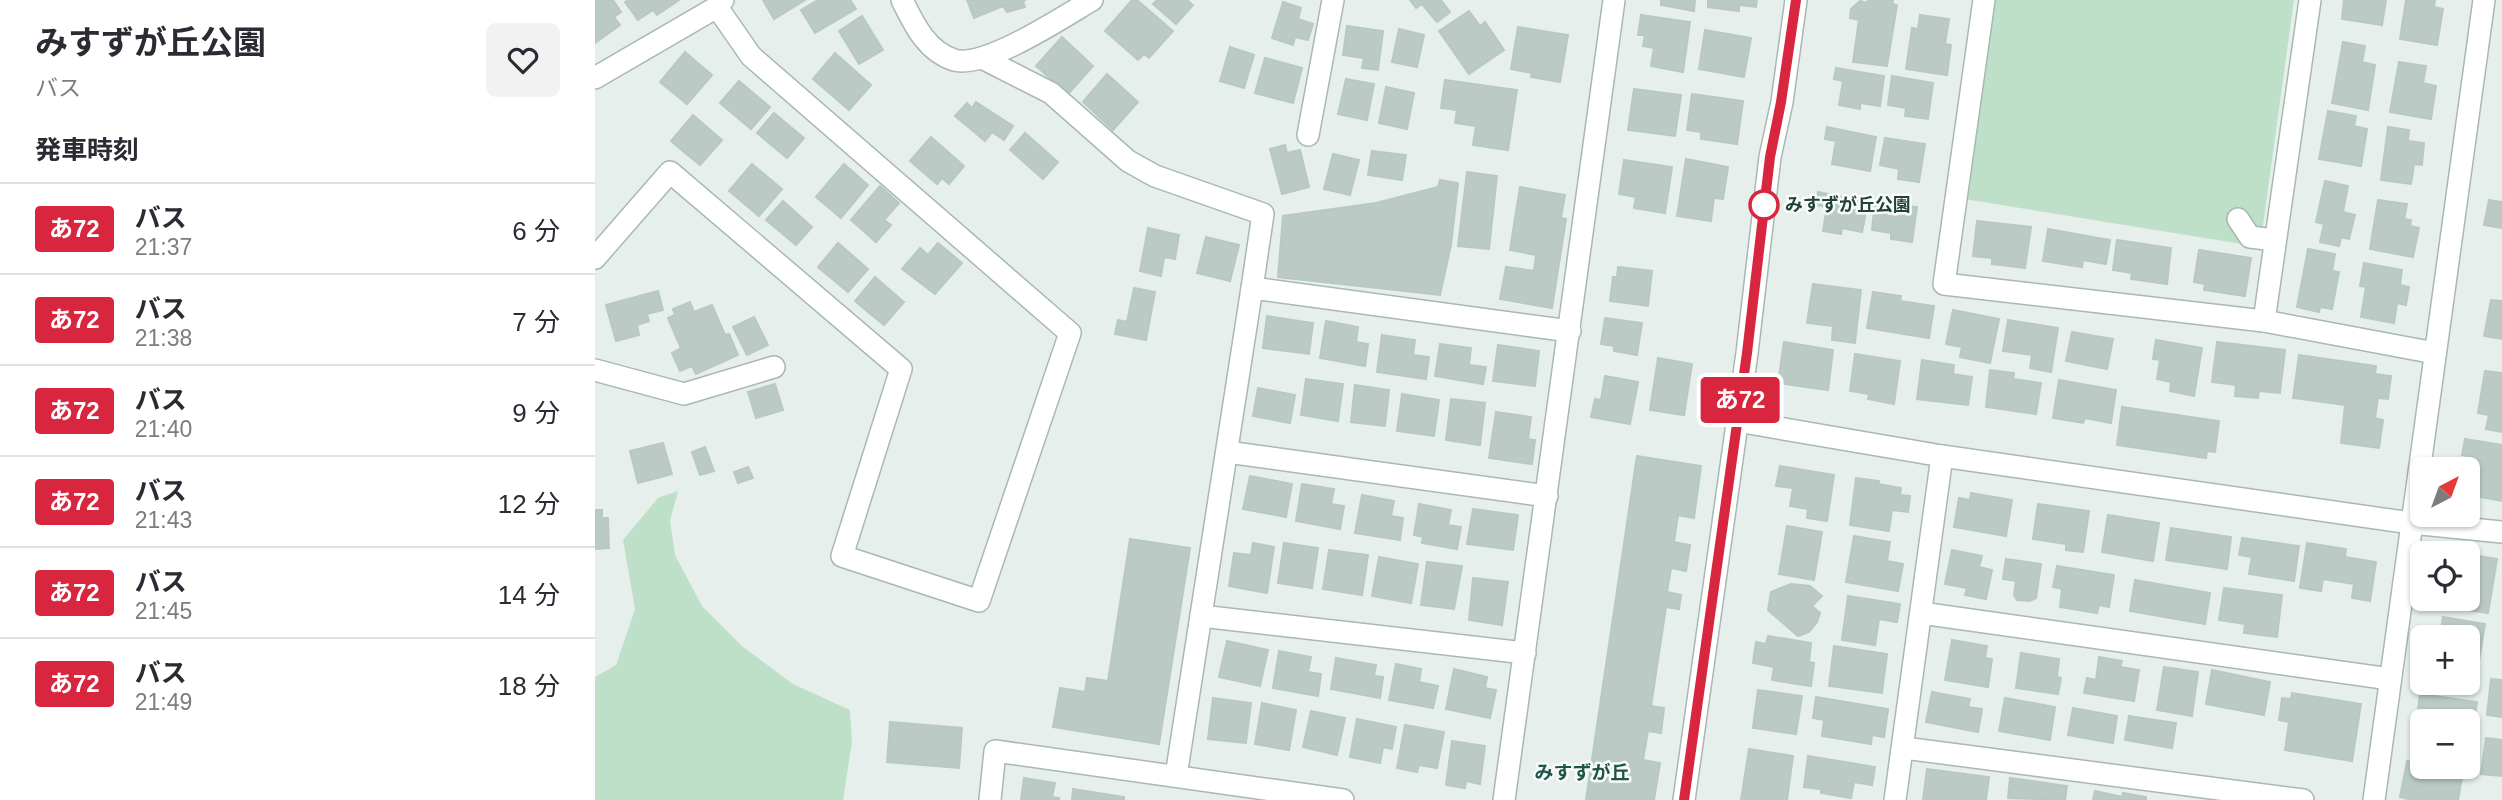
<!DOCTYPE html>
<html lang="ja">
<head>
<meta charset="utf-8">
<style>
  :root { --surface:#fff; --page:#f2f2f3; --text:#2b2b33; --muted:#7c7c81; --line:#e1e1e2 }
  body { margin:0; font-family:Arial,"Noto Sans JP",sans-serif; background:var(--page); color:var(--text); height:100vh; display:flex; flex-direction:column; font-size:26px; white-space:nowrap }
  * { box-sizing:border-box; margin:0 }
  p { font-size:23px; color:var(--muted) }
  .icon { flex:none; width:38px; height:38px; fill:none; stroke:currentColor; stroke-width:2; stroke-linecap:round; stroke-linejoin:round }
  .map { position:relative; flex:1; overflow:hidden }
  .details { display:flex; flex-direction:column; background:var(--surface); width:595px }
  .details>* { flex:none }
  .badge { padding:0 14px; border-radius:5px; font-size:24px; line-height:46px }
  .needle { width:46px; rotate:41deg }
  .fabs { position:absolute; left:1815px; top:457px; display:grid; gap:14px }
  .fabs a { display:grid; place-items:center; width:70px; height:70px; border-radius:10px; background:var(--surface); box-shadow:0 2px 5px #0004; font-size:35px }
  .map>.badge { position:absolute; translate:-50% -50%; box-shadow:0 0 0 4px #fff }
  h2 { padding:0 35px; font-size:26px; line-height:63px }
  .round { display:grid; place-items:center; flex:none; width:74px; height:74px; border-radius:10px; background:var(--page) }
  .headline { display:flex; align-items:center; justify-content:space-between; height:119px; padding:0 35px }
  h1 { font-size:33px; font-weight:700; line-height:52px }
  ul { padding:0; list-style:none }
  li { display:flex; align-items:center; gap:21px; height:91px; padding:0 35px; border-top:2px solid var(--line) }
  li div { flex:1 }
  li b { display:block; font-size:26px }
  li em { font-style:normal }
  li .badge { min-width:77px; font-weight:700; text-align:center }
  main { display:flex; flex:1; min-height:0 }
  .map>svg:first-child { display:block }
</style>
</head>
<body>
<main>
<section class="details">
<div class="headline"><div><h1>みすずが丘公園</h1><p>バス</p></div><a class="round"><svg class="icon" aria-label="heart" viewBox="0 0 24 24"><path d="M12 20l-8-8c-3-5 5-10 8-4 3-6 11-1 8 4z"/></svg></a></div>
<h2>発車時刻</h2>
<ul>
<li><span class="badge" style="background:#d7263d;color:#fff">あ72</span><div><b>バス</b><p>21:37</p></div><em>6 分</em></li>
<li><span class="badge" style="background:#d7263d;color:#fff">あ72</span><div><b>バス</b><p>21:38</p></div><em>7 分</em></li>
<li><span class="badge" style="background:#d7263d;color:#fff">あ72</span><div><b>バス</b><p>21:40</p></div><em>9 分</em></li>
<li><span class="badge" style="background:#d7263d;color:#fff">あ72</span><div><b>バス</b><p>21:43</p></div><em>12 分</em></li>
<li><span class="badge" style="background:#d7263d;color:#fff">あ72</span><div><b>バス</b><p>21:45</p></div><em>14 分</em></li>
<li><span class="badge" style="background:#d7263d;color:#fff">あ72</span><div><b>バス</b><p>21:49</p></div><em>18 分</em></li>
</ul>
</section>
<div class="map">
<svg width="1907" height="800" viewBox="0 0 1907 800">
  <rect width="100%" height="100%" fill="#e6efeb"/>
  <g fill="#bfe0c8">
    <polygon points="1399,0 1699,0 1665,247 1369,199"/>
    <polygon points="83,491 75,521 80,555 107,606 148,647 198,684 255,710 257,742 248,800 0,800 0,677 21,665 40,609 28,540 63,498"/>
  </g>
  <g fill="#bbcac4" stroke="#b8c9c2" stroke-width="2">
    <polygon points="0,0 18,0 26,12 19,17 25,25 0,43"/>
    <polygon points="33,0 84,0 62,15 58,10 43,20 30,2"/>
    <polygon points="168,0 210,0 179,19"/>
    <polygon points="223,0 255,0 261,9 220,33 206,10"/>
    <polygon points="372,0 431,0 428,1 430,7 412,12 408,6 379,18"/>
    <polygon points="537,0 542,0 578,31 554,58 549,54 543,60 510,31"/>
    <polygon points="562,0 592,0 598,5 581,24 558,4"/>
    <polygon points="815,0 846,0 855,12 842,22 827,4 821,8"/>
    <polygon points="1066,0 1100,0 1099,11 1066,5"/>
    <polygon points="1113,0 1162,0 1161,7 1144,5 1144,11 1113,7"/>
    <polygon points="1273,0 1298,0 1297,4 1302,5 1292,66 1258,62 1264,20 1255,18 1256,9 1265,1 1272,3"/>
    <polygon points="1749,0 1791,0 1787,25 1747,19"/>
    <polygon points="1811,0 1840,0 1839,7 1848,9 1842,45 1805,39"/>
    <polygon points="688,2 706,8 703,19 718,24 713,40 700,37 698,45 677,38"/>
    <polygon points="874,11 885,26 890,22 909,50 874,74 844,31"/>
    <polygon points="1046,15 1095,22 1088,72 1056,66 1059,48 1048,46 1050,35 1043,35"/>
    <polygon points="1325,15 1354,19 1350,44 1356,45 1352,75 1311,69 1317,28 1323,29"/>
    <polygon points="267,16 288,50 264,64 244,31"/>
    <polygon points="752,26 788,31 783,70 767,68 769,58 748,55"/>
    <polygon points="923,27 973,35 965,82 936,77 937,73 916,69"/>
    <polygon points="804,29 829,35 822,67 797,62"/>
    <polygon points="1110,30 1156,38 1149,77 1104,69"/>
    <polygon points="467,37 498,66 473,94 441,66"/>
    <polygon points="1748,42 1770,46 1767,62 1780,65 1773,110 1737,103"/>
    <polygon points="635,47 659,55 649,88 625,81"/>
    <polygon points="90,52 117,75 92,104 65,82"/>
    <polygon points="240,53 276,85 254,110 218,79"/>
    <polygon points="670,58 707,68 698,103 660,93"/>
    <polygon points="1804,62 1831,66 1828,83 1841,86 1836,119 1795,112"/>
    <polygon points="1241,68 1289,76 1285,106 1265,103 1265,109 1244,105 1248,81 1239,79"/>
    <polygon points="512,74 543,102 518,130 488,102"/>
    <polygon points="1297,76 1338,83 1333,119 1310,116 1311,108 1293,105"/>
    <polygon points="751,79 779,84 772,120 743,114"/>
    <polygon points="850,80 922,90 913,150 878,145 881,126 860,123 862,110 846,108"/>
    <polygon points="144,81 175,107 156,129 125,103"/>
    <polygon points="791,87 819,93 812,129 784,123"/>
    <polygon points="1039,89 1086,95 1080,136 1033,130"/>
    <polygon points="1097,94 1148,101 1142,144 1106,139 1106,132 1092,130"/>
    <polygon points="381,102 418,126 409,140 397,132 390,141 360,116 372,103 377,108"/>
    <polygon points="1733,111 1761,116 1759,126 1772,129 1766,166 1724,159"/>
    <polygon points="179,113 209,138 192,158 162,133"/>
    <polygon points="98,115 127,140 105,165 76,141"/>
    <polygon points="1232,127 1281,137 1275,171 1237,164 1241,141 1230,139"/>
    <polygon points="1793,127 1814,130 1813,141 1829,143 1827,165 1819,164 1816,184 1786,180"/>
    <polygon points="430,133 463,162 448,179 415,150"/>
    <polygon points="336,137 369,166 354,184 347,178 342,184 315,161"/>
    <polygon points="1290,138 1330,144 1324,182 1303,179 1304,169 1285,165"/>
    <polygon points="690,145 692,153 705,150 714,187 687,194 675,149"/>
    <polygon points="777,151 811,155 807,180 773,175"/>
    <polygon points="738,154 764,160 755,195 729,189"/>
    <polygon points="1091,159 1133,167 1128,199 1119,198 1116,221 1082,216"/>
    <polygon points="1029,160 1077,167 1070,213 1039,208 1041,197 1024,194"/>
    <polygon points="157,164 187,189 164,216 134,191"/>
    <polygon points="249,164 273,185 246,218 221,197"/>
    <polygon points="872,172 902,176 894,249 863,246"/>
    <polygon points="845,180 863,183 856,245 845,295 683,277 688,216 781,203 843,187"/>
    <polygon points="1730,181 1753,186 1748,212 1760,215 1754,239 1746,237 1744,246 1725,242 1729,224 1721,222"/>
    <polygon points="285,186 304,203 289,220 296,225 281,242 256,220"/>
    <polygon points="925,187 970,195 966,218 971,219 957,308 905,299 911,267 939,271 941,255 915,250"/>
    <polygon points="1223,192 1273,202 1267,232 1247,228 1246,234 1228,231 1232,207 1221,205"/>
    <polygon points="1783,200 1812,204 1809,219 1816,220 1815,226 1824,228 1818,257 1775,249"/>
    <polygon points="1894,200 1907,202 1907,228 1889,225"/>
    <polygon points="188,201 217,227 201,245 171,220"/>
    <polygon points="1280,202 1322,207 1317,242 1296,239 1296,233 1277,230"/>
    <polygon points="1382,221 1436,227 1430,268 1397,264 1397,258 1378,256"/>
    <polygon points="553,228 584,235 580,259 569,257 566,276 545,271"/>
    <polygon points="1453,229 1515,240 1511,264 1488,260 1487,267 1448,261"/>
    <polygon points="611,237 644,245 635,281 602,273"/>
    <polygon points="1522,240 1576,248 1572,284 1536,279 1537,273 1518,270"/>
    <polygon points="243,243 273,269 253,292 223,267"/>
    <polygon points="343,243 367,263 340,294 307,269 325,248 333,255"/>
    <polygon points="1713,249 1740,254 1737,271 1744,272 1737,309 1725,307 1724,312 1702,307"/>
    <polygon points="1604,250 1656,258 1650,296 1609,290 1610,284 1599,282"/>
    <polygon points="1769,263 1807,270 1805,285 1814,287 1811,305 1802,303 1799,323 1766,317 1771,287 1765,286"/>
    <polygon points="1023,267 1057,271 1053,306 1015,301 1018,277 1022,277"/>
    <polygon points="280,277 309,302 289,325 260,301"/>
    <polygon points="1218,284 1266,290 1260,343 1237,340 1238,326 1212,323"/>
    <polygon points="539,288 560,292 551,340 520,334 523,320 532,322"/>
    <polygon points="63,291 68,310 52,314 54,321 42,325 44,335 21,341 11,305"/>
    <polygon points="1278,292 1306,296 1305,301 1339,306 1334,338 1272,328"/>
    <polygon points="1896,300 1907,301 1907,339 1889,336"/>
    <polygon points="95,302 99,312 117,305 130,335 134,334 143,355 101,374 97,366 85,371 77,353 86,348 73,318 80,315 78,309"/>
    <polygon points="1358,310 1404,319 1395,363 1365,357 1367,347 1351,344"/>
    <polygon points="672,316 718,323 714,354 668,348"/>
    <polygon points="159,317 173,345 152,355 138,327"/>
    <polygon points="1010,318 1047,323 1042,355 1019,351 1019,346 1006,344"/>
    <polygon points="1413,320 1463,328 1456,372 1435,368 1437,355 1408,351"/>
    <polygon points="731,321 763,327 761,342 773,344 770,366 725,358"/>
    <polygon points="1477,332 1518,339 1512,369 1471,361"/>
    <polygon points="787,335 820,340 818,355 834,357 831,379 782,372"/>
    <polygon points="1561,340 1607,348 1599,396 1575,391 1576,382 1562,379 1565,360 1558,359"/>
    <polygon points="1189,342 1238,350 1233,390 1183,383"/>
    <polygon points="1622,342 1690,350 1685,393 1664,391 1663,398 1640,396 1641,385 1617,382"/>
    <polygon points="845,344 876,348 874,365 891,367 888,384 840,376"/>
    <polygon points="903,345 944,351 940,386 898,381"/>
    <polygon points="1260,354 1305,361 1299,404 1273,399 1274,394 1255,391"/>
    <polygon points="1704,355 1781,366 1780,374 1796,376 1793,399 1783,398 1780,418 1788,420 1784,448 1746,443 1750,405 1698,398"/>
    <polygon points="1063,358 1097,364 1089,415 1055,410"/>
    <polygon points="1327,360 1359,365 1358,374 1377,377 1373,405 1322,399"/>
    <polygon points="1395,370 1419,373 1418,379 1446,383 1441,414 1391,407"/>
    <polygon points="1890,371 1907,373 1907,432 1891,429 1894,415 1883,413"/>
    <polygon points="1010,376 1043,382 1035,424 996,417 1000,399 1006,400"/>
    <polygon points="711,379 748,384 743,421 706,415"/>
    <polygon points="1464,380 1521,390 1516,423 1490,418 1488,423 1458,418"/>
    <polygon points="180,384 188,410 161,418 153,392"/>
    <polygon points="760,385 794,390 790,426 756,422"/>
    <polygon points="663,388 700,395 695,423 658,416"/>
    <polygon points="807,394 844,400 839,436 802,431"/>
    <polygon points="856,399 890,403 885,445 851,440"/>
    <polygon points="1527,407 1624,421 1620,452 1612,451 1611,458 1522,445"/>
    <polygon points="901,412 936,417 933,439 940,440 937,464 894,458"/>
    <polygon points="1870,439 1907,445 1907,501 1874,495 1880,458 1867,455"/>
    <polygon points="68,443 77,474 43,483 35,451"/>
    <polygon points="110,447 119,471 105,475 97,452"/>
    <polygon points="1042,456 1106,466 1099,518 1083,515 1079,542 1095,545 1091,571 1076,568 1072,592 1086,595 1084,609 1071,607 1056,706 1069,708 1066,733 1053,731 1048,760 1065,763 1059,800 991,800"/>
    <polygon points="1185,466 1239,475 1232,521 1212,518 1213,509 1195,506 1198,488 1181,486"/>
    <polygon points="153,467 158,478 143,483 139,472"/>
    <polygon points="655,476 697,484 691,517 648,509"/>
    <polygon points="1261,478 1284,481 1283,484 1306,488 1305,495 1315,496 1313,512 1297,510 1294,531 1255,525"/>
    <polygon points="707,484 739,489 736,504 749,506 745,529 701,521"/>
    <polygon points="1376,493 1417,500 1411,536 1359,527 1364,498 1375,500"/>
    <polygon points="767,495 799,501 796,516 808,518 805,540 760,533"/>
    <polygon points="824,504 856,510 853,525 866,527 862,549 827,543 828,537 819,535"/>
    <polygon points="1443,504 1494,511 1488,552 1471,550 1471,544 1438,539"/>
    <polygon points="878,509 923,515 918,550 872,544"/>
    <polygon points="0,510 7,510 7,518 13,518 14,548 0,549"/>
    <polygon points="1513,515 1564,523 1558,561 1507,552"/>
    <polygon points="1192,526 1227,532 1219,580 1184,574"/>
    <polygon points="1576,528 1636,537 1632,569 1571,560"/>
    <polygon points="1259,536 1295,542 1292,561 1308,564 1303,591 1251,582"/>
    <polygon points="1647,538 1704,546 1699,581 1654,574 1657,557 1644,555"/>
    <polygon points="535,539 595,548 564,744 458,727 465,688 490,692 492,678 513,681"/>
    <polygon points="658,543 679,547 672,593 634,586 639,553 656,555"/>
    <polygon points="689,543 723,548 717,588 683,583"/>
    <polygon points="1712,543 1751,549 1750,557 1781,562 1775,601 1757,598 1759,584 1728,579 1726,591 1705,588"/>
    <polygon points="734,550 773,555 767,595 728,589"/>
    <polygon points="1357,550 1387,556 1384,567 1397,570 1391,599 1370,595 1372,588 1350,584"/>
    <polygon points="1872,554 1902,559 1893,613 1859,608 1861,598 1872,598"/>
    <polygon points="784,557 823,564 816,603 777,596"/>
    <polygon points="1411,559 1446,564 1441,598 1435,601 1422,600 1419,595 1421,581 1408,579"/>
    <polygon points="832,562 867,566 859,609 826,605"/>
    <polygon points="1462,566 1519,575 1514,607 1504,605 1502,613 1465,607 1467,589 1458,587"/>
    <polygon points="878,578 913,582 907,625 874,620"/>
    <polygon points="1540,580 1615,593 1610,624 1535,611"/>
    <polygon points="1196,584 1215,586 1227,596 1217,606 1225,613 1222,622 1214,632 1203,636 1173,610 1176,592"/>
    <polygon points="1629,588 1687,595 1682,637 1649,633 1650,624 1624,620"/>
    <polygon points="1253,596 1305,604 1302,622 1284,619 1280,645 1247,640"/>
    <polygon points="1848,617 1890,624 1879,690 1851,685 1851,682 1872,682 1872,637 1845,637"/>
    <polygon points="1173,636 1216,643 1214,662 1219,663 1216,686 1177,680 1179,667 1158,663 1161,642 1171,644"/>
    <polygon points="1357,640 1392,646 1390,658 1397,659 1393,687 1350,680"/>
    <polygon points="632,641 673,650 665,686 624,677"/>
    <polygon points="1239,646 1292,654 1287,693 1234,686"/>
    <polygon points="684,651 716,657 713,672 726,674 723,696 678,688"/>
    <polygon points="1426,653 1464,659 1462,677 1466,678 1463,694 1421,688"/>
    <polygon points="1504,657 1527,661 1525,667 1544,670 1539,701 1489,693 1492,678 1501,680"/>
    <polygon points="741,658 781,665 779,676 788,677 785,698 736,689"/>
    <polygon points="801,664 826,669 824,682 843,686 838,708 794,700"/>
    <polygon points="1569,667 1603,672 1597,716 1562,710"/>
    <polygon points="859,669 892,677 890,688 901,690 895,718 851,709"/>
    <polygon points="1617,670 1675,682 1669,715 1611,704"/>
    <polygon points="1896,679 1907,680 1907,717 1892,715"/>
    <polygon points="1163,690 1207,696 1201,734 1158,728"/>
    <polygon points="1337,692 1375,699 1373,707 1387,709 1383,732 1331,722"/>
    <polygon points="1697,693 1766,704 1757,761 1690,750 1694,722 1684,720 1687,698 1696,699"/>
    <polygon points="1825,694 1882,702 1874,759 1872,721 1827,721 1827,734 1820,733"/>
    <polygon points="1221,697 1293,709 1289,737 1277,735 1276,744 1227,736 1229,720 1218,718"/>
    <polygon points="618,698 656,703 651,743 613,739"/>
    <polygon points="1410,698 1460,707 1455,740 1404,731"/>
    <polygon points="667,703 701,710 694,750 660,744"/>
    <polygon points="1478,708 1522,716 1518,743 1473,735"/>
    <polygon points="716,711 750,718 742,755 708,747"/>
    <polygon points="1534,716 1581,723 1577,748 1530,740"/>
    <polygon points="762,719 801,727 797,749 788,747 785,763 755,757"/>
    <polygon points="295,722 367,728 364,768 292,762"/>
    <polygon points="810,725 849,732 842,768 824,765 822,772 802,768"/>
    <polygon points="1891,738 1907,740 1907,776 1886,774"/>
    <polygon points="857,741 890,746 885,784 871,781 870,788 851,785"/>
    <polygon points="1154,749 1198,756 1192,800 1146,800"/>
    <polygon points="1213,756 1280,767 1277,785 1259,782 1256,798 1226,793 1226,789 1209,787"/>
    <polygon points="1812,761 1827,764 1827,766 1841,766 1868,772 1863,800 1817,800 1805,797"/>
    <polygon points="1332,769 1394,777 1391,800 1328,800"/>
    <polygon points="429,778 460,783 457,797 464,798 464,800 426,800"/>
    <polygon points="1415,778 1472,786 1470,800 1413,798"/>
    <polygon points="478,789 529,797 529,800 477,800"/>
    <polygon points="1500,791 1527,797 1528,793 1551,797 1551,800 1498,800"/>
  </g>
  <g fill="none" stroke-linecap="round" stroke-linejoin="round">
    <defs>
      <g id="minor">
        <path d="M307,0C319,24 331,51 359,60C390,69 468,17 497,0"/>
        <polyline points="1389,0 1349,284 1669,321"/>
        <polyline points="1715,0 1669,321 1840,353"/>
        <polyline points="389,59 456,93 533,161 560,176 668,214 657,288"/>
        <polyline points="0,78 122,7 128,0"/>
        <polyline points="713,135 738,0"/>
        <polyline points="1643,219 1655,237 1680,240"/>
        <polyline points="0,258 75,172 306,369 247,556 384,601 475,333 156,56 122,7"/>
        <polyline points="0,370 89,394 179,367"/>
        <polyline points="1142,421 1347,456 1816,523 1907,532"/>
        <polyline points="632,452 952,496"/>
        <polyline points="1326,613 1795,679"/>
        <polyline points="606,616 930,653"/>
        <polyline points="1309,748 1708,800"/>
        <polyline points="581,776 657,288 975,331"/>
        <polyline points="395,800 400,751 748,800"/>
        <polyline points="909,800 1019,0"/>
        <polyline points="1089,800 1152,353 1175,157 1187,102 1201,0"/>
        <polyline points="1300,800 1347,456"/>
        <polyline points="1779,800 1889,0"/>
      </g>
    </defs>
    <use href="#minor" stroke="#a8b8b2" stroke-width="24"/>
    <use href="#minor" stroke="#fff" stroke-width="21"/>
  </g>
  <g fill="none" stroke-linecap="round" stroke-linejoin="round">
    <defs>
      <polyline id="line" points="1089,800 1152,353 1175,157 1186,102 1201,0"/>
    </defs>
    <use href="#line" stroke="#fff" stroke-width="16"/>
    <use href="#line" stroke="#d7263d" stroke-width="10"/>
  </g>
  <circle fill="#fff" stroke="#d7263d" stroke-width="3.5" cx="1169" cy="205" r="14"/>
  <g text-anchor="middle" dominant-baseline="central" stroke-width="5" stroke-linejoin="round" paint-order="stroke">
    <g font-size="18" font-weight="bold" fill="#24423a" stroke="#f7fbf9" text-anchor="start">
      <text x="1190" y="205">みすずが丘公園</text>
    </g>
    <g font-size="19" font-weight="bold" fill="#1f5548" stroke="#f7fbf9">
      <text x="987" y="772">みすずが丘</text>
    </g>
  </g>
</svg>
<div class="fabs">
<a><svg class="needle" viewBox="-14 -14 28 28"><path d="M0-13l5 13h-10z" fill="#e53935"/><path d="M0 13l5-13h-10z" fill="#7c7c81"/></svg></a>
<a><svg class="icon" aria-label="locate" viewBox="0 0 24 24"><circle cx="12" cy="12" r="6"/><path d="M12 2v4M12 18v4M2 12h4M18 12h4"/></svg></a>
<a>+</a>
<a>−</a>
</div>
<b class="badge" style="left:1145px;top:400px;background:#d7263d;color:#fff">あ72</b>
</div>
</main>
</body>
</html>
